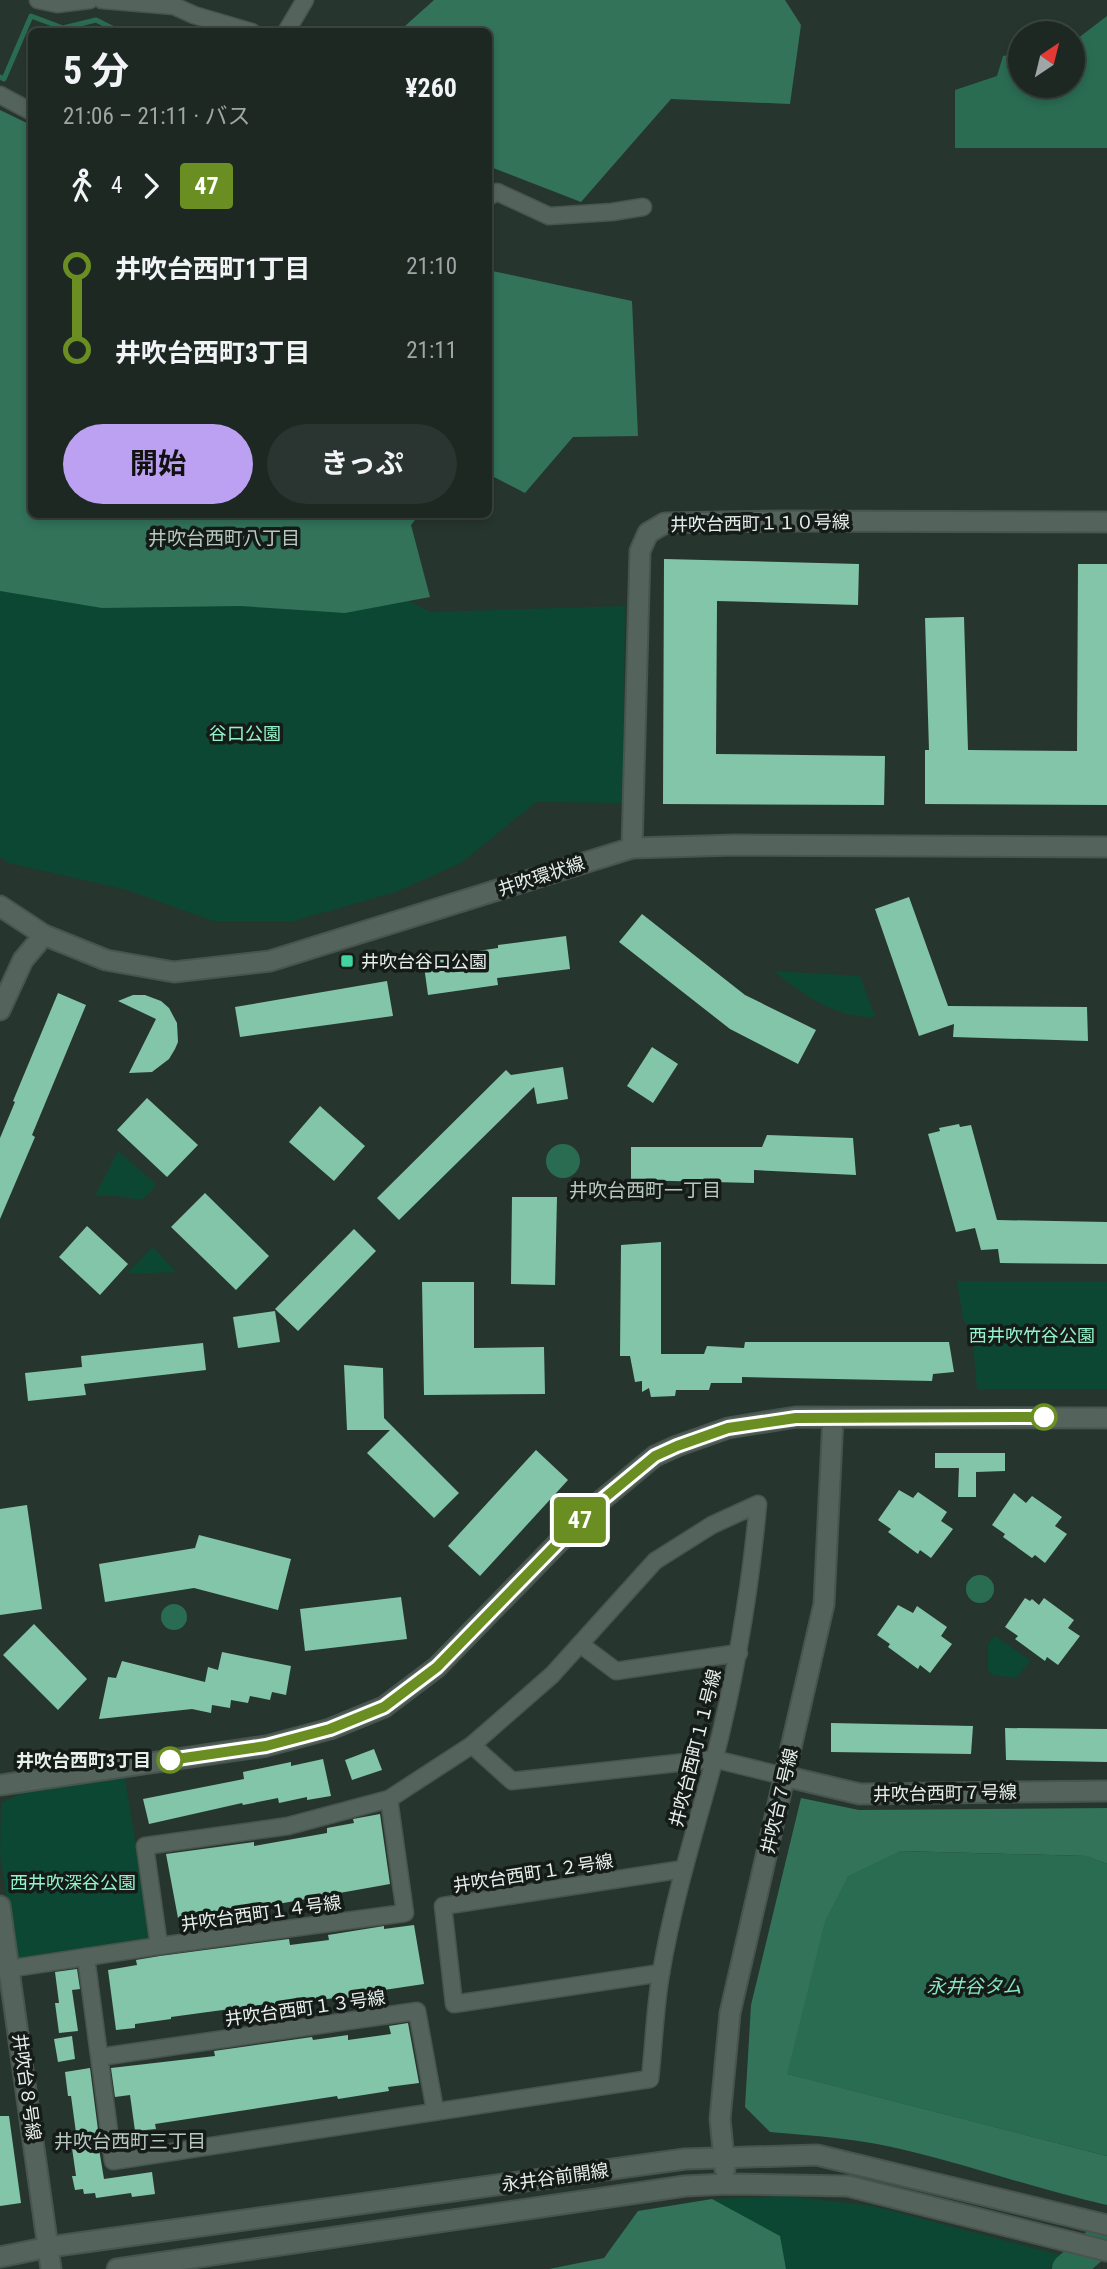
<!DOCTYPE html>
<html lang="ja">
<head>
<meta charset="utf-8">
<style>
  :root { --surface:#1d2823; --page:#2a3430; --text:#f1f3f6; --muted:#a0a6a6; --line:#3b4441; --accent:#bca0f2 }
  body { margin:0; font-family:"Roboto Condensed","Noto Sans JP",sans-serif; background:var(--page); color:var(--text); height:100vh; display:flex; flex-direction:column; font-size:26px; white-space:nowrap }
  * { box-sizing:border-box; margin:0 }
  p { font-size:23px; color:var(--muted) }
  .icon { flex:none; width:38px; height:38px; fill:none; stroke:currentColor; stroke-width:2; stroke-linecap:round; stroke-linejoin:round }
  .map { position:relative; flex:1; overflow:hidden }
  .drawer { position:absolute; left:28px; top:28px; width:464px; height:490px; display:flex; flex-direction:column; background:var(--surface); border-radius:10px; box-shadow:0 4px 10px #0003,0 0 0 2px var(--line) }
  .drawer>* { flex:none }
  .badge { padding:0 14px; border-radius:5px; font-size:24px; line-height:46px }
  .needle { width:46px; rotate:35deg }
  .tools { position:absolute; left:1008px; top:21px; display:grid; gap:14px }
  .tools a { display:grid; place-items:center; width:77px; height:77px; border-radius:50%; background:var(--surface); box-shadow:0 4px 10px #0003,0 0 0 2px var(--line); font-size:35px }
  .map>.badge { position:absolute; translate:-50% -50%; box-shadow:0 0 0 4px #fff }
  .legs { display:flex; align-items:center; gap:10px; height:77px; padding:0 35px; font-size:23px }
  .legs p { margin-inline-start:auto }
  .headline { display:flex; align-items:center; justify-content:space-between; height:119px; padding:0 35px }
  h1 { font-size:38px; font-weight:700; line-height:52px }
  .primary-button { display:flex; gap:14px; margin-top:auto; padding:14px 35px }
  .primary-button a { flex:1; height:80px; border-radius:42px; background:var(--accent); color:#111; font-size:28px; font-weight:700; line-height:80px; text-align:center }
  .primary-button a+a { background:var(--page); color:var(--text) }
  ul { padding:0 35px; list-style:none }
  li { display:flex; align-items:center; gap:24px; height:84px; font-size:26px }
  li i { display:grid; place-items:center; width:10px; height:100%; margin:0 9px; background:currentColor }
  li i::after { content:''; width:18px; height:18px; margin:-9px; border:5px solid; border-radius:50%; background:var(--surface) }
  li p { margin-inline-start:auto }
  li:first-child i { background:linear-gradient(#0000 50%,currentColor 0) }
  li:last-child i { background:linear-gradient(currentColor 50%,#0000 0) }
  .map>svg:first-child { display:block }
</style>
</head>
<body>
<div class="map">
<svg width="1107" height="2269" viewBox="0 0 1107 2269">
  <rect width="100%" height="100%" fill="#27352f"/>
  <g fill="#0c4733">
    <polygon points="0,489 32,514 355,572 430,612 625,606 623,803 536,802 461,863 396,892 294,921 213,921 127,890 9,863 0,857"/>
    <path d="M774,971L860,976L875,1017C835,1018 803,995 774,971Z"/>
    <path d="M118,1151L156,1184C141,1207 139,1198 118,1196C111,1196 103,1196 95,1196Z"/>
    <polygon points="153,1247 176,1272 127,1274"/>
    <polygon points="957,1281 1107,1282 1107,1389 977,1389 972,1332 963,1319"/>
    <polygon points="995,1636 1031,1661 1016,1678 993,1675 988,1670 988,1644"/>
    <polygon points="124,1774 152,1939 16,1960 0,1855 1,1803 26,1791"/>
    <polygon points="787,2196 873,2206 1064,2256 1049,2269 786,2269 787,2265 712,2199"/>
  </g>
  <g fill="#32735a">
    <polygon points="434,0 785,0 801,25 790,104 671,99 581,202 488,166 488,32 412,31 405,26"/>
    <polygon points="0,110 31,125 32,514 419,515 411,525 430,597 345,613 240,606 102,608 0,591"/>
    <polygon points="488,270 632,301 638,436 573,437 525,493 488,474"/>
    <path d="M801,1798L859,1810L1107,1808V1864L1086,1856L900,1851L788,2074L1107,2156V2205C1040,2190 975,2167 909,2151C863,2139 816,2136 770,2132L745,2107L751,2005Z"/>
    <polygon points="712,2199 780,2236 786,2269 549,2269 604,2258 638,2211"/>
  </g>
  <g fill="#2a6c52">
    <polygon points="1107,16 1107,148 955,148 955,90 997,76 1003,56 1020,53 1020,86 1073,86 1073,42"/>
    <circle cx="563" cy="1161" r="17"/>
    <circle cx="980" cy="1589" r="14"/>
    <circle cx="174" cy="1617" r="13"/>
    <polygon points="900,1851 1087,1856 1107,1864 1107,2156 787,2074 825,1921 848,1876"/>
  </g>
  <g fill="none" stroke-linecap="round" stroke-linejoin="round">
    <polyline stroke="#2a6c52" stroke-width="5" points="0,77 4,79 31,16 63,28 96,20 120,32"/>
    <polyline stroke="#2a6c52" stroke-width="32" points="1068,2269 1107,2235"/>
  </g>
  <g fill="#83c5a8">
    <polygon points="664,559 859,564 858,605 717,601 716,754 885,756 884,805 663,804"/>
    <polygon points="1078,564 1107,564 1107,805 925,804 925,750 929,750 925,618 964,617 968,750 1077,751"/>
    <polygon points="909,897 948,1006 1087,1007 1088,1041 953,1037 954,1024 919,1036 875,909"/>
    <polygon points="642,914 745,995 816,1030 798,1064 730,1029 619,942"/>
    <polygon points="566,936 570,969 497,978 498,985 428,995 423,959 498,948 498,945"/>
    <polygon points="387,981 393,1016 240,1037 235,1007"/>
    <polygon points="58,993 86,1005 32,1135 35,1137 0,1219 0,1138 15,1102 13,1101"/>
    <polygon points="133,995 145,995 161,1001 169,1008 177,1023 178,1042 175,1049 169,1059 152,1072 129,1073 156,1019 118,1001"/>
    <polygon points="652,1047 678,1064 653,1103 627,1086"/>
    <polygon points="563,1067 568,1099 537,1104 534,1087 399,1220 377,1198 506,1070 511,1075"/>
    <polygon points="147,1098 198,1145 167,1177 117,1130"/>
    <polygon points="320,1106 365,1146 334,1181 289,1142"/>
    <polygon points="959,1124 960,1127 971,1125 997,1220 1107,1222 1107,1264 1000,1263 998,1249 981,1250 975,1228 956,1232 928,1134 940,1131 939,1128"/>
    <polygon points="767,1135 853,1138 856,1175 754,1170 754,1183 631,1180 631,1147 762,1147"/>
    <polygon points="205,1193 269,1256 236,1290 171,1227"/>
    <polygon points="512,1197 557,1197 555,1285 511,1284"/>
    <polygon points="87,1226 128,1264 100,1295 59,1257"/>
    <polygon points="354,1229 376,1251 298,1331 275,1309"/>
    <polygon points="661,1242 661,1354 704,1354 707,1346 744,1348 745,1342 949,1342 954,1372 933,1374 932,1381 742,1377 742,1383 711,1383 709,1390 676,1390 675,1396 651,1397 649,1388 642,1392 642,1381 635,1382 630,1356 620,1356 621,1245"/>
    <polygon points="422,1282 474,1282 474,1348 544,1347 545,1394 424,1395"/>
    <polygon points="275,1311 280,1342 238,1348 233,1317"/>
    <polygon points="203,1343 206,1370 84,1384 86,1395 28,1401 25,1373 82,1367 81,1356"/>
    <polygon points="344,1365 383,1368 384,1418 459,1493 434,1518 367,1453 390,1430 347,1430"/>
    <polygon points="536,1450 568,1480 480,1576 448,1546"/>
    <polygon points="935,1453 1005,1453 1005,1471 976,1472 976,1497 958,1497 959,1468 935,1468"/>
    <polygon points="899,1490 913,1498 918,1492 947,1512 941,1521 953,1529 931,1558 920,1550 918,1554 888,1532 891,1529 878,1520"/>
    <polygon points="1014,1493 1026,1503 1032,1496 1062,1517 1055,1526 1067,1534 1045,1563 1035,1555 1032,1558 1003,1537 1005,1534 992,1525"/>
    <polygon points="27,1505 42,1609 0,1615 0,1509"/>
    <polygon points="199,1535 291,1559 278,1610 194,1588 105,1602 99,1564 195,1548"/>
    <polygon points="401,1597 407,1639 305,1651 300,1609"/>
    <polygon points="1025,1598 1030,1601 1032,1599 1039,1605 1044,1598 1074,1620 1068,1628 1080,1636 1058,1665 1047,1657 1045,1661 1015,1639 1018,1636 1005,1627"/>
    <polygon points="898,1605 913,1613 917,1606 947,1627 941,1636 952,1644 930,1673 920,1665 918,1669 888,1647 890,1644 877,1635"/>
    <polygon points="34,1624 87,1679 58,1710 3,1655"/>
    <polygon points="222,1652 291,1666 286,1695 272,1692 270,1700 250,1696 248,1703 231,1700 230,1708 212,1705 211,1713 192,1709 99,1719 108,1677 116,1678 122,1661 205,1682 208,1667 218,1670"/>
    <polygon points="831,1723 973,1726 971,1754 831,1752"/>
    <polygon points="1005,1728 1107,1729 1107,1762 1006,1760"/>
    <polygon points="374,1749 382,1770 352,1780 345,1760"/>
    <polygon points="323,1759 331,1796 307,1800 307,1797 279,1803 278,1798 243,1805 242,1803 149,1824 143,1799 244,1779 243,1772 291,1762 291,1766"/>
    <polygon points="380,1814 390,1884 244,1910 243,1906 178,1918 166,1854 254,1842 254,1846 327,1833 327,1828 354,1823 353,1819"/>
    <polygon points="414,1925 424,1984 357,1994 358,2000 345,2002 344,1997 293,2003 295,2018 277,2021 274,2003 171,2017 171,2019 135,2024 135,2028 116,2030 108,1970 137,1965 136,1960 160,1956 289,1939 290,1945 329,1940 328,1935 384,1926 384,1929"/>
    <polygon points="77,1969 80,1989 72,1990 78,2031 59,2033 55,2003 59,2003 55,1972"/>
    <polygon points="408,2023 419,2083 388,2087 389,2091 338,2099 337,2096 155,2124 156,2129 135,2131 130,2095 115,2097 111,2068 215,2056 214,2051 312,2037 313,2040 348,2035 348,2040 391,2034 389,2026"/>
    <polygon points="72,2036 75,2059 58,2062 54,2039"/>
    <polygon points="90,2068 98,2130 96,2131 104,2179 152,2172 155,2194 132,2197 131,2193 96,2198 95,2193 84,2194 83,2189 75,2190 72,2176 76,2176 71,2141 77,2140 71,2096 68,2096 65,2072"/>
    <polygon points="0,2116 9,2116 21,2203 0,2206"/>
  </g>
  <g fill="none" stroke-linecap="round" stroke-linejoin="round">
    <defs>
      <g id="minor">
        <polyline points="38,0 57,4 90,0"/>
        <polyline points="102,0 174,6 194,15 252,32"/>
        <polyline points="286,32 305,0"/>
        <polyline points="0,95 32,112"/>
        <polyline points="488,197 497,192 549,216 612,212 643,207"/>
        <polyline points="580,1644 616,1671 739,1653"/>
        <polyline points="472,1745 512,1781 714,1759 784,1776"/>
        <path d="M86,1957L113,2161L650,2079C654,2043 655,2007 661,1973C673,1901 695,1831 714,1761C736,1675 750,1592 758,1504L712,1525L655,1561L552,1675L472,1745L389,1799L288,1826L145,1846L159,1946"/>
        <polyline points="0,1970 159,1946 405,1913 389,1799"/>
        <polyline points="661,1973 454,2004 443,1906 684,1869"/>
        <polyline points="100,2057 417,2011 435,2110"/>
      </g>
      <g id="tertiary">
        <polyline points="632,848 640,551 648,533 665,523 781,521 1107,522"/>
        <polyline points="0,906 44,935 106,960 174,972 270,961 632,848 736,845 1107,847"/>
        <polyline points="0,1010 23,960 44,935"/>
        <polyline points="784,1776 860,1794 1107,1791"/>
        <polyline points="0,1785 266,1746 330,1729 384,1707 437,1667 591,1509 655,1456 677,1446 728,1428 796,1417 1107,1418"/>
        <polyline points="0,1906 51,2269"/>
        <polyline points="725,2169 720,2119 730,2013 824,1604 833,1418"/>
        <polyline points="0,2257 49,2247 685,2159 817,2155 1107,2225"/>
        <polyline points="117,2269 685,2186 727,2184 848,2186 1107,2251"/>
      </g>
    </defs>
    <use href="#minor" stroke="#48544e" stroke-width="19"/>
    <use href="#tertiary" stroke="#48544e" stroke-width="23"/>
    <use href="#minor" stroke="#54635c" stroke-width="16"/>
    <use href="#tertiary" stroke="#54635c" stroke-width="19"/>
  </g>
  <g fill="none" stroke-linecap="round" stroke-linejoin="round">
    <defs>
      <polyline id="line-1" points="170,1760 266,1746 330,1729 384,1707 437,1667 591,1509 655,1456 677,1446 728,1428 796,1418 1044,1417"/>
    </defs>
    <use href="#line-1" stroke="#fff" stroke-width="16"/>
    <use href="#line-1" stroke="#6b8e23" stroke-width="10"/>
  </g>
  <rect fill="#42d4a0" stroke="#151b18" stroke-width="2.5" x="340" y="954" width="14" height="14" rx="3.5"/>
  <g fill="#fff" stroke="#6b8e23" stroke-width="3.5">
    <circle cx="1044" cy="1417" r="12"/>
    <circle cx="170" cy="1760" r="12"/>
  </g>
  <g text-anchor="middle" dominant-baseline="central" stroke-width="7" stroke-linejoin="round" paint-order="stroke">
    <g font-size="18" fill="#e7efeb" stroke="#151b18">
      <text transform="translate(760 523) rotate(-1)">井吹台西町１１０号線</text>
      <text transform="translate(541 876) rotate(-18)">井吹環状線</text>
      <text transform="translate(695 1748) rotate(-76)">井吹台西町１１号線</text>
      <text transform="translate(945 1793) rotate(-1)">井吹台西町７号線</text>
      <text transform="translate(779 1801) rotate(-77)">井吹台７号線</text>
      <text transform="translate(533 1873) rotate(-9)">井吹台西町１２号線</text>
      <text transform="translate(261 1913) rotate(-8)">井吹台西町１４号線</text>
      <text transform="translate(305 2008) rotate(-8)">井吹台西町１３号線</text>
      <text transform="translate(27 2087) rotate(82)">井吹台８号線</text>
      <text transform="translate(555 2177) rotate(-8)">永井谷前開線</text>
    </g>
    <g font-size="18" fill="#92f3ca" stroke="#151b18">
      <text x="245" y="733">谷口公園</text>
      <text x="1032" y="1335">西井吹竹谷公園</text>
      <text x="73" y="1882">西井吹深谷公園</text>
    </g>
    <g font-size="18" fill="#e7efeb" stroke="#151b18" text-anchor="start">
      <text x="361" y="961">井吹台谷口公園</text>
    </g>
    <g font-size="18" font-weight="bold" fill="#e7efeb" stroke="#151b18" text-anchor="end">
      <text x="151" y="1760">井吹台西町3丁目</text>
    </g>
    <g font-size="19" fill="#b8c9c0" stroke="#151b18">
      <text x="224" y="538">井吹台西町八丁目</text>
      <text x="645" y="1190">井吹台西町一丁目</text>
      <text x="130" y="2141">井吹台西町三丁目</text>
    </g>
    <g font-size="19" font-style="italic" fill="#86e7be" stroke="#151b18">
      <text x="974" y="1986">永井谷タム</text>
    </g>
  </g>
</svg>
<div class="tools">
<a><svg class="needle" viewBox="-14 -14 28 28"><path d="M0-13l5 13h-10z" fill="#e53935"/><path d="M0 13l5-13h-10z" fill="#a0a6a6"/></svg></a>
</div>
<b class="badge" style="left:580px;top:1520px;background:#6b8e23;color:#fff">47</b>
<section class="drawer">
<div class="headline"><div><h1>5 分</h1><p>21:06 – 21:11 · バス</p></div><b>¥260</b></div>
<div class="legs"><svg class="icon" aria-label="walk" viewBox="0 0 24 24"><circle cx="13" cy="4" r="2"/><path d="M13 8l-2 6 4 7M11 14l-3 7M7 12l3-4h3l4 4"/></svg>4<svg class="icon" aria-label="forward" viewBox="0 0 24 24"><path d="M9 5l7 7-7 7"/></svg><b class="badge" style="background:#6b8e23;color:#fff">47</b></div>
<ul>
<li><i style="color:#6b8e23"></i><b>井吹台西町1丁目</b><p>21:10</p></li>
<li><i style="color:#6b8e23"></i><b>井吹台西町3丁目</b><p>21:11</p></li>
</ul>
<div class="primary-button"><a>開始</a><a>きっぷ</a></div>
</section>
</div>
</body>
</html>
